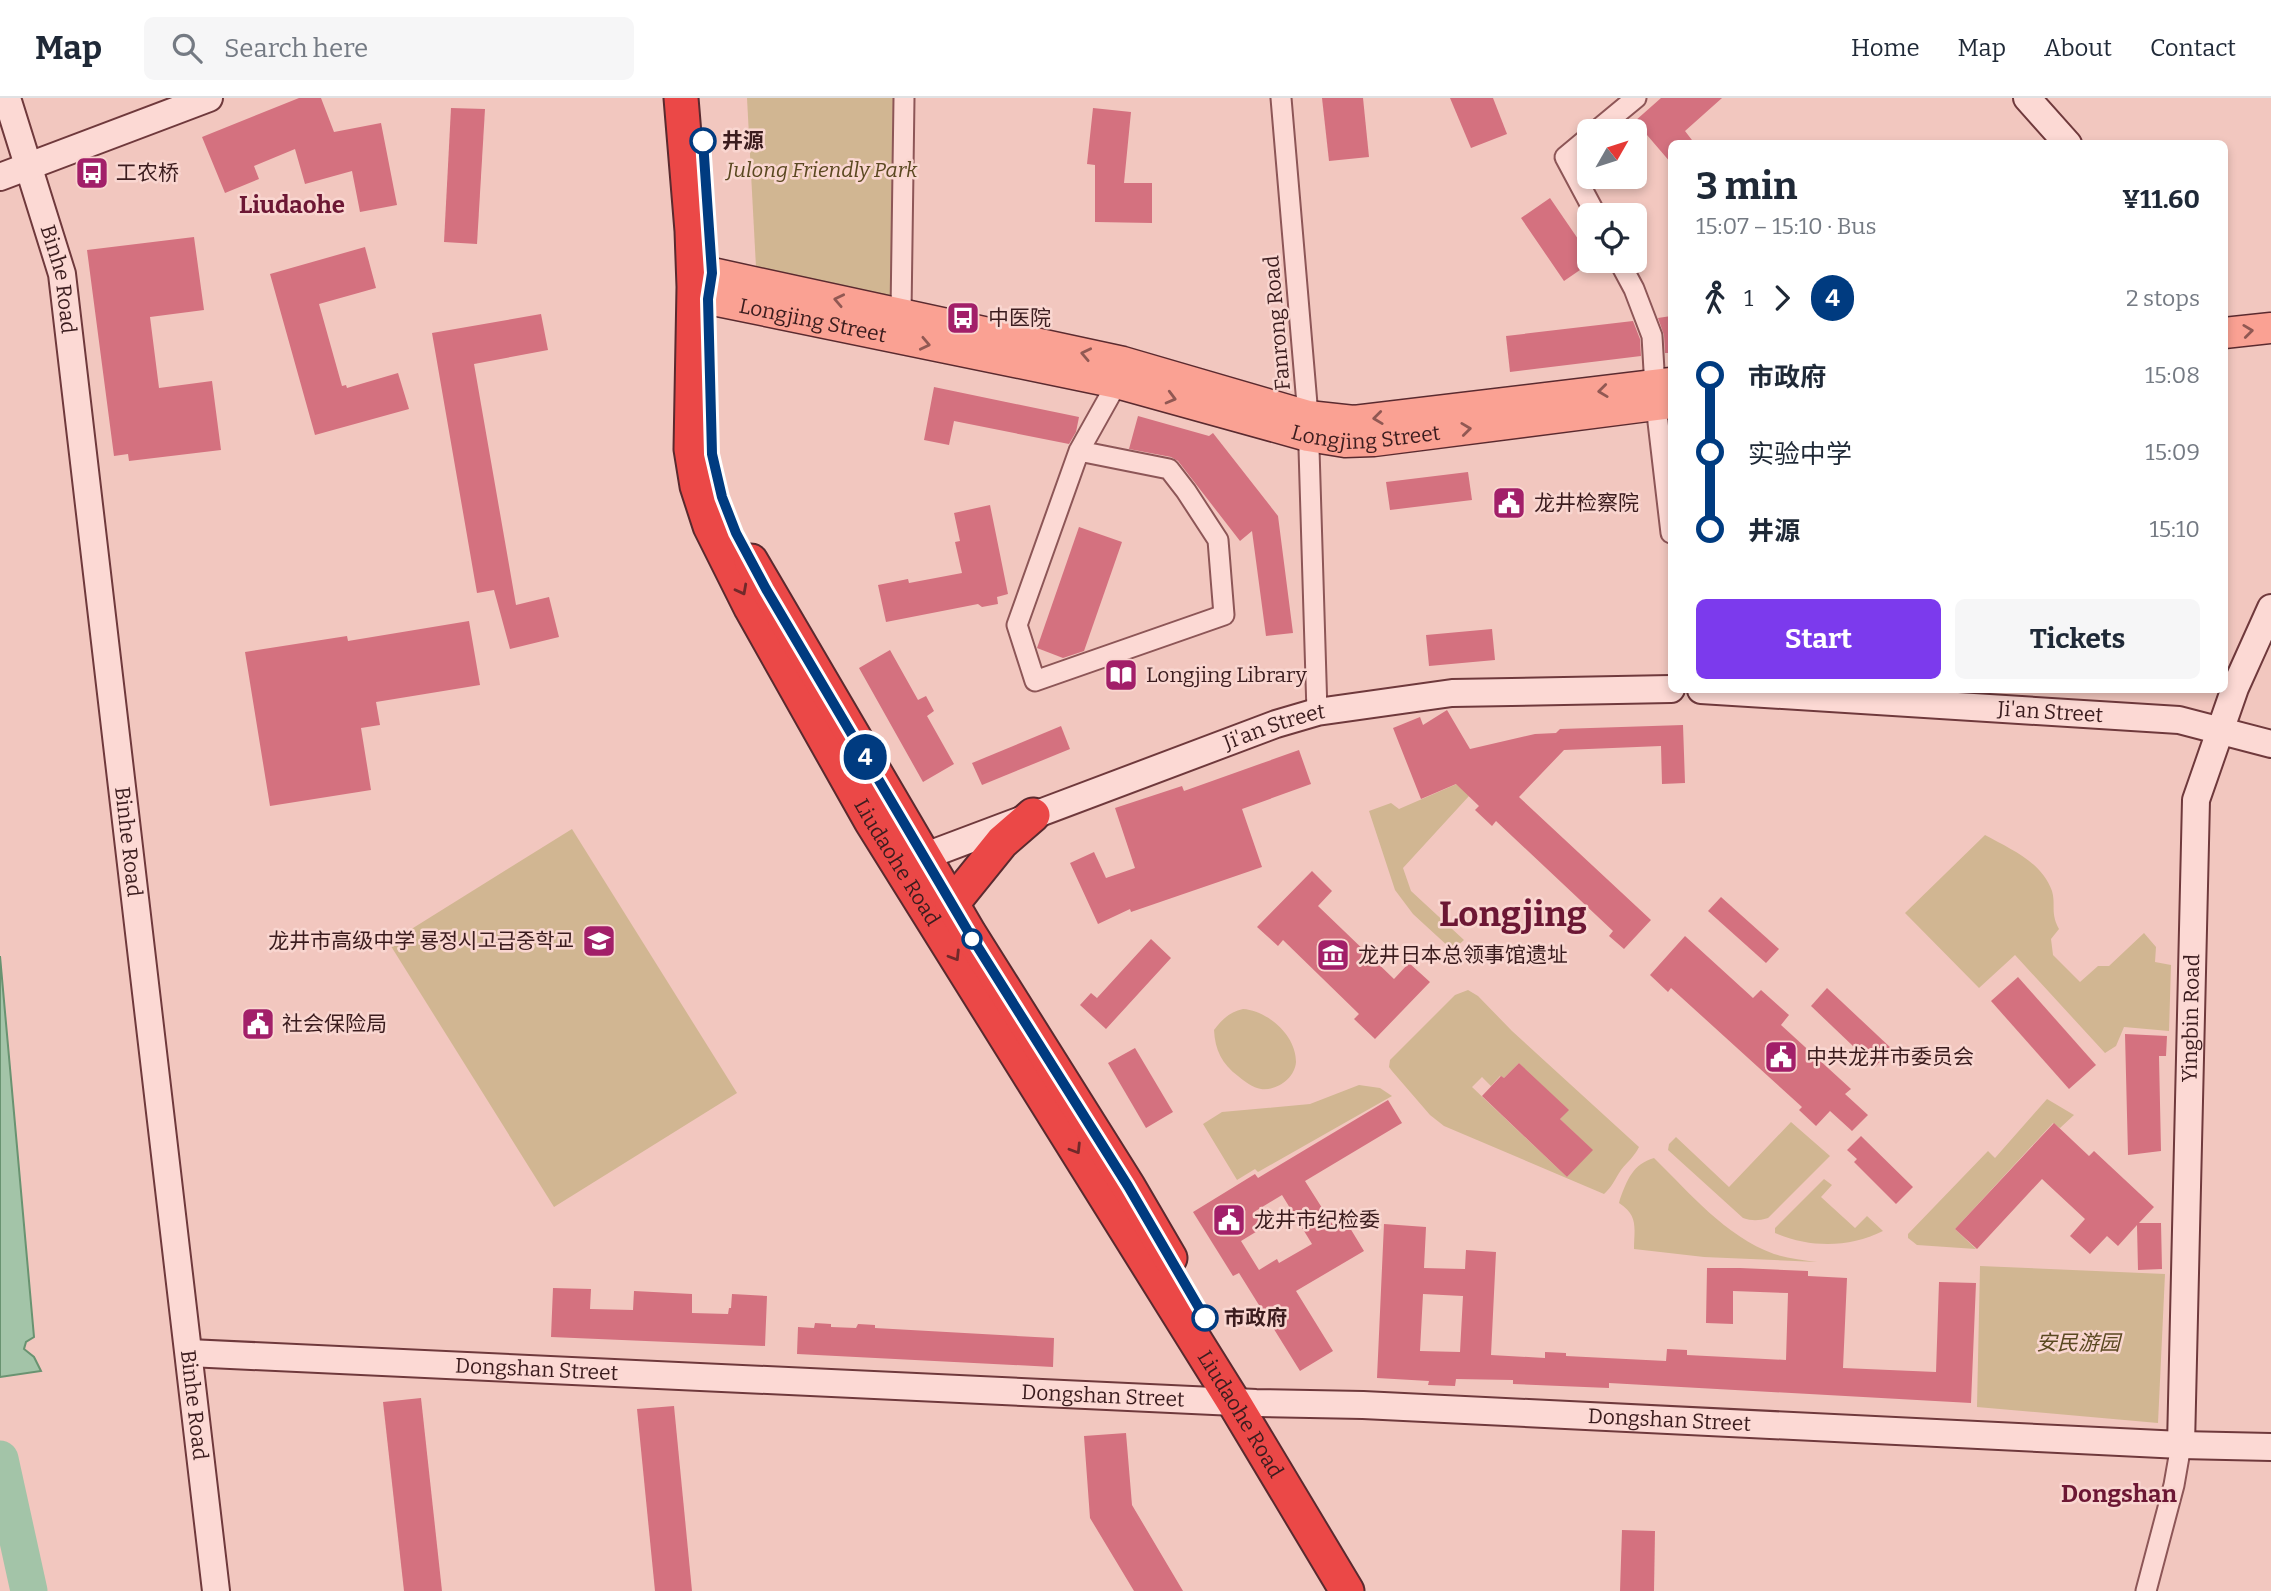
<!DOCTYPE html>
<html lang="en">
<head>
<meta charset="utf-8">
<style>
  :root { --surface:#fff; --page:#f6f6f7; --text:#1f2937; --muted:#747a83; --line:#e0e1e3; --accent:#7c3aed }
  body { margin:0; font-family:Bitter,"Noto Sans SC","Noto Sans KR",serif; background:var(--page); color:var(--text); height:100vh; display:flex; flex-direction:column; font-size:26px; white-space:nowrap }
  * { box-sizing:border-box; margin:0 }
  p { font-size:23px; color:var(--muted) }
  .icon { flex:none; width:38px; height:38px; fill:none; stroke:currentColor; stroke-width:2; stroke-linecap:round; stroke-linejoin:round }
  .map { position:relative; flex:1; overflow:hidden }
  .drawer { position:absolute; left:1668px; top:42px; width:560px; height:553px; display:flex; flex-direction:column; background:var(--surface); border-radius:10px; box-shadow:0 4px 10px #0003 }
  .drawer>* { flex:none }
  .badge { padding:0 14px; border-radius:23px; font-size:24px; line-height:46px }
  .needle { width:46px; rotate:51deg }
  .buttons { position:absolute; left:1577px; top:21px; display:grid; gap:14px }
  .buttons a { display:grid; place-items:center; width:70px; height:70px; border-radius:10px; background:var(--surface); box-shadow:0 4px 10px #0003; font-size:35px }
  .map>.badge { position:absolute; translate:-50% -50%; box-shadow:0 0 0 4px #fff }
  .legs { display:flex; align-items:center; gap:10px; height:77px; padding:0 28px; font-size:23px }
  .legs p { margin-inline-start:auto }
  .summary { display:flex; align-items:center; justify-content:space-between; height:119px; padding:0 28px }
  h1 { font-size:38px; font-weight:700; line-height:52px }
  .action { display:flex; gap:14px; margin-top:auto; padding:14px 28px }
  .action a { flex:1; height:80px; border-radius:10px; background:var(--accent); color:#fff; font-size:28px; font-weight:700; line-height:80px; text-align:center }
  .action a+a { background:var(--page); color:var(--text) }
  ul { padding:0 28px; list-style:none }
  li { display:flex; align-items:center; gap:24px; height:77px; font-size:26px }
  li i { display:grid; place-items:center; width:10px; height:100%; margin:0 9px; background:currentColor }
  li i::after { content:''; width:18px; height:18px; margin:-9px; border:5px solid; border-radius:50%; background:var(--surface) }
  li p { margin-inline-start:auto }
  li:first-child i { background:linear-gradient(#0000 50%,currentColor 0) }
  li:last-child i { background:linear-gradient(currentColor 50%,#0000 0) }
  header { display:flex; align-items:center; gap:42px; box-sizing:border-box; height:98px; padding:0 35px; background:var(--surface); border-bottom:2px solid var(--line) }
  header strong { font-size:33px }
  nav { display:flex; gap:38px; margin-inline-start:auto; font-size:24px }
  .search { width:490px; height:63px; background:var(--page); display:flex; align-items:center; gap:18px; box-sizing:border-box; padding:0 24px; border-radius:10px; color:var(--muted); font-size:26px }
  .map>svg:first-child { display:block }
</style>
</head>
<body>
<header>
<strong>Map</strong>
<div class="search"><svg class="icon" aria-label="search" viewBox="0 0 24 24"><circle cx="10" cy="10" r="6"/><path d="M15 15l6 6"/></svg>Search here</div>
<nav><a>Home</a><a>Map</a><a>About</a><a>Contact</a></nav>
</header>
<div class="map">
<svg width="2271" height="1493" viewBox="0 0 2271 1493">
  <rect width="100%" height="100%" fill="#f2c7bf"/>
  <g fill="#d1b692" fill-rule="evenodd">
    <polygon points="747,0 893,0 891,204 757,188"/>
    <polygon points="1459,685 1469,698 1403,770 1411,793 1464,842 1454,851 1450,850 1413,816 1395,792 1369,713 1391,705 1399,711"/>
    <polygon points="572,731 737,995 554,1109 389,845"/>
    <path d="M1985,737C2010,751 2041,763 2052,793C2056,807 2050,815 2059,831L2051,841L2053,857L2080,884L2098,868H2109L2144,835L2156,849L2155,864L2171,867L2169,933L2124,929L2116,948L2105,955L2015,857L1979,890L1905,815Z"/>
    <path d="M1468,892L1478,898L1512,933L1639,1049C1634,1059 1628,1063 1621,1072C1615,1081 1612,1089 1604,1096L1444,1028L1430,1017L1392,973L1389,969L1390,962L1455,897ZM1519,965L1568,1012L1560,1021L1592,1052L1567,1079L1472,989L1482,979L1491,988L1500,978L1504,980Z"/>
    <path d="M1243,911C1268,913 1296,937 1296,964C1295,980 1277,993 1261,991C1253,990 1244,983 1238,978C1222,966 1215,952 1214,932C1222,921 1230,914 1243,911Z"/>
    <polygon points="1359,987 1380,990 1392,998 1258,1074 1255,1071 1237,1082 1203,1026 1222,1014 1310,1006"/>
    <polygon points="2047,1001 2074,1017 2060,1030 2053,1025 1955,1131 1976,1151 1917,1147 1908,1140 1908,1136 1988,1053 1995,1060"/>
    <path d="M1791,1024L1830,1058L1768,1120C1758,1123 1752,1123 1743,1120L1668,1052L1669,1046L1676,1039L1729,1089Z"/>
    <path d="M1654,1060C1690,1095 1725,1138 1774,1156C1787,1160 1803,1162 1817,1164L1704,1159L1634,1151C1634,1130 1639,1118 1619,1105L1620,1101C1627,1082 1633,1066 1654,1060Z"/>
    <path d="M1824,1081L1832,1087L1821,1099L1855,1130L1867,1118L1883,1133C1849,1150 1810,1150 1775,1135V1130Z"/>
    <polygon points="1980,1168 2165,1176 2158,1325 1977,1309"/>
  </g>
  <polygon fill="#a3c4a8" stroke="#699371" stroke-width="2" points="0,858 34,1239 26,1244 24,1251 34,1259 41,1273 0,1279"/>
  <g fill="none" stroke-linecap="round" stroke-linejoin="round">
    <polyline stroke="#a3c4a8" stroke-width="37" points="0,1361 29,1493"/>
  </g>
  <g fill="#d4717f" fill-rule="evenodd">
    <polygon points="299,0 321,0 334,34 381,25 397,107 360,114 352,73 305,86 295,51 254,68 259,81 225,95 202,39"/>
    <polygon points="1322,0 1363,0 1369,59 1329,63"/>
    <polygon points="1450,0 1493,0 1507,36 1471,50"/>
    <polygon points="1661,0 1722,0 1685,33 1695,46 1671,46 1671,65 1635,23"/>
    <polygon points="451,10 485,11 477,146 444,144"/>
    <polygon points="1093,10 1131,14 1124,85 1152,85 1152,125 1095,124 1095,67 1087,66"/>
    <polygon points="1550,100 1589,157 1589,163 1593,163 1564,183 1521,120"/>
    <polygon points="194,139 204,212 150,219 159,290 212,283 221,352 129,363 128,356 114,358 87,152"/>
    <polygon points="365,149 376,190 319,206 342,288 346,287 347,290 398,275 409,311 315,337 270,176"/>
    <polygon points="541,216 548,252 474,266 516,507 549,499 559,539 510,551 494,492 477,495 432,235"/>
    <polygon points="1671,218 1671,255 1665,255 1664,237 1658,220"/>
    <polygon points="1633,223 1640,241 1641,258 1510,274 1506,238"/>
    <polygon points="934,289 1079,319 1076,334 1069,346 954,323 949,347 924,342"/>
    <polygon points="1138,318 1209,338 1213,335 1278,418 1293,535 1266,538 1252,433 1240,443 1178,363 1171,359 1129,351"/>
    <polygon points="1468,374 1472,402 1390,412 1386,384"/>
    <polygon points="990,407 1008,496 997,499 998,506 982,509 978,506 886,524 878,487 908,481 909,485 962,475 955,444 960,443 954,415"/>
    <polygon points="1079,429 1122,444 1084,553 1063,560 1037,550"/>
    <polygon points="469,523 480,587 376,604 380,627 361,630 371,692 270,708 245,554 347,538 348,543"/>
    <polygon points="1492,531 1495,562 1429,568 1426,537"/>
    <polygon points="890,552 918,602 926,598 934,613 927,618 954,666 923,684 859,570"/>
    <polygon points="1447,612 1470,651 1535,636 1556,635 1560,631 1683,627 1685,685 1662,686 1661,648 1564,652 1519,699 1651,822 1624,851 1609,838 1613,833 1496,723 1492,728 1475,712 1479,708 1456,686 1421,701 1393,630 1420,619 1423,627"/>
    <polygon points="1061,628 1070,651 982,687 972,665"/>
    <polygon points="1299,652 1311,686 1242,711 1262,769 1131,814 1130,811 1098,826 1070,765 1094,754 1106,780 1135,770 1115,710 1182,688 1184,693"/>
    <polygon points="1312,773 1332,793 1318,808 1394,881 1409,865 1430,884 1375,941 1354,921 1359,916 1283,842 1278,848 1257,829"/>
    <polygon points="1721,799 1779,851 1766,865 1708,813"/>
    <polygon points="1685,838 1753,900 1761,892 1789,917 1781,927 1851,991 1845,996 1868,1017 1852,1033 1830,1013 1816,1028 1799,1012 1802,1009 1671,890 1668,894 1650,877"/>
    <polygon points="1151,841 1171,860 1106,931 1080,907 1091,895 1097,900"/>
    <polygon points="2018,879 2096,967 2069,991 1991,903"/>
    <polygon points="1827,890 1892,951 1875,969 1811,908"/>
    <polygon points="2125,936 2167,938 2166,958 2159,958 2161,1053 2128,1057"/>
    <polygon points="1135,950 1173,1014 1146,1030 1108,965"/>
    <polygon points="1519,965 1569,1012 1560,1021 1593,1052 1567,1079 1482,998 1501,978 1504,980"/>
    <path d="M1388,1002L1402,1025L1305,1083L1336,1132L1347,1125L1364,1153L1296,1193L1333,1253L1300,1273L1239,1175L1233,1178L1193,1114L1255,1076L1258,1080ZM1282,1097L1312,1146L1279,1165L1277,1161L1259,1172L1241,1143L1264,1129L1254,1114Z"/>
    <polygon points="2054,1025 2089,1058 2094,1053 2154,1109 2139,1125 2161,1125 2162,1171 2138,1172 2137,1127 2118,1148 2107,1138 2090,1156 2070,1138 2085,1121 2042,1081 1977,1151 1955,1131"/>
    <polygon points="1861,1038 1913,1089 1896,1106 1854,1064 1857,1061 1847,1052"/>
    <path d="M1384,1126L1426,1129L1424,1170L1465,1171L1466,1152L1496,1154L1491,1257L1545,1260V1254L1566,1255V1258L1666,1263L1667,1251L1687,1252V1257L1786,1262L1788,1195L1733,1193V1226L1706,1225L1707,1170H1740L1808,1173V1178L1847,1180L1843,1270L1936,1274L1939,1184L1976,1185L1971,1305L1609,1285V1290L1513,1286V1282L1456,1281L1455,1288L1428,1287L1429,1283L1377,1280ZM1423,1196L1463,1198L1460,1254L1420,1253Z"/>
    <polygon points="553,1190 591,1191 590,1211 633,1212 634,1193 692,1196 692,1215 728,1216 729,1210 731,1210 732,1196 767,1198 765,1248 551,1239"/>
    <polygon points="815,1225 831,1226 831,1229 856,1230 858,1226 875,1227 875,1230 1054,1240 1053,1269 797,1256 798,1229 814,1230"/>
    <polygon points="421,1300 442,1493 404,1493 383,1304"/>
    <polygon points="674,1308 692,1493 655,1493 637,1311"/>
    <polygon points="1126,1335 1132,1407 1183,1493 1134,1493 1090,1420 1084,1338"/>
    <polygon points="1622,1432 1655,1433 1654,1493 1620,1493"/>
  </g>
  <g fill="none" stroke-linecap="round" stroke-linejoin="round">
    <defs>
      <g id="street">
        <polyline points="1281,0 1308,318 1317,614"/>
        <polyline points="1596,33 1636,0"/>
        <polyline points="1589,39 1565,59 1596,117"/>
        <polyline points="1619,163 1634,191 1652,238 1656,307 1671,435"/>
        <polyline points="901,215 904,0"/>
        <polyline points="1079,353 1169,371 1186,393 1218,442 1224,517 1035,583 1017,527 1079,353 1117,285 1120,275"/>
        <polyline points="2146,1493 2174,1387 2181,1347"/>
      </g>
      <g id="secondary">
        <path id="s1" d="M7,0L62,176L216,1493"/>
        <polyline points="2027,0 2068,46"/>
        <polyline points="0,79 209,0"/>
        <path id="s2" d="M1701,592L2179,622L2271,646"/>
        <path id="s3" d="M907,765L1276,626L1317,614L1452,595L1671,591"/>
        <path id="s4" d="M189,1255L1256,1305L1363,1307L2181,1347L2271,1349"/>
        <path id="s5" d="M2181,1347L2196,702L2235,590L2271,510"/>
      </g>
      <g id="primary">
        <polyline points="2224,235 2271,230"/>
        <path id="s6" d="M1671,285L1354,323L1308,318L1123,264L712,175L694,189L708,201L1117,285L1308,338L1345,344L1374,343L1671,305"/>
      </g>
      <g id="highway">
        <path id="s7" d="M681,0L692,133L694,189L691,351L697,388L710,428L751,510L871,723L1233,1303L1347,1493"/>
        <polyline points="751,463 969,835 1128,1088 1170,1160"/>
        <polyline points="952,806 1002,744 1033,717"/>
      </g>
    </defs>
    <use href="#street" stroke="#8d5657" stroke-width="23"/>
    <use href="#secondary" stroke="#6f393c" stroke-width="30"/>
    <use href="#primary" stroke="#5a2a2f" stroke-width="33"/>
    <use href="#highway" stroke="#5a2a2f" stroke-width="37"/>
    <use href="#street" stroke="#fcd9d4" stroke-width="19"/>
    <use href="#secondary" stroke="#fcd9d4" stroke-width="26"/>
    <use href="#primary" stroke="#faa193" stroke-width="30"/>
    <use href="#highway" stroke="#eb4847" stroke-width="33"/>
  </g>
  <defs><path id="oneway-chevron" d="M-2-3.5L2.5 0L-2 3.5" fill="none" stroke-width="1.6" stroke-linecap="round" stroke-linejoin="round" transform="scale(1.75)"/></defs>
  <g stroke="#915853">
    <use href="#oneway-chevron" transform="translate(839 202) rotate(-168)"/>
    <use href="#oneway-chevron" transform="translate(2248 233) rotate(-7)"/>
    <use href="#oneway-chevron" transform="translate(925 246) rotate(12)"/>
    <use href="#oneway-chevron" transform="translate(1086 256) rotate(-168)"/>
    <use href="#oneway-chevron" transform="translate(1603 293) rotate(173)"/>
    <use href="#oneway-chevron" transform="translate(1171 300) rotate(15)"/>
    <use href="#oneway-chevron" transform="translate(1378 320) rotate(173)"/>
    <use href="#oneway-chevron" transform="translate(1466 331) rotate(-7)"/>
  </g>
  <g stroke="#70292a">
    <use href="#oneway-chevron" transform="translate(742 492) rotate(62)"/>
    <use href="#oneway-chevron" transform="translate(955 858) rotate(58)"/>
    <use href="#oneway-chevron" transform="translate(1076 1051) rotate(58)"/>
  </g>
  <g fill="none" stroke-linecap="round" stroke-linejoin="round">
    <defs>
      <polyline id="line-1" points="703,43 712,175 708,201 712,356 722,399 736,435 766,491 969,835 1128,1088 1205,1220"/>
    </defs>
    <use href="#line-1" stroke="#fff" stroke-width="16"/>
    <use href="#line-1" stroke="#003b80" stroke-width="10"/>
  </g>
  <defs>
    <symbol id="bus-square" viewBox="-11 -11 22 22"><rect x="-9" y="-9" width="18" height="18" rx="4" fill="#a21f69" stroke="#f9d6d0"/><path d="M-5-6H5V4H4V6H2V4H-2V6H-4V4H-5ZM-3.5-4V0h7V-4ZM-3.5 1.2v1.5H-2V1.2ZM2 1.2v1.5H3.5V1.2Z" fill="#fff"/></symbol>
    <symbol id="civic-square" viewBox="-11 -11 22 22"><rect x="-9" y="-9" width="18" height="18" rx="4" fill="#a21f69" stroke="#f9d6d0"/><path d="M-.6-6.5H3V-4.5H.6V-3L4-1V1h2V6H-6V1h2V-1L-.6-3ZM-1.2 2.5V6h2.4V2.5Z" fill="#fff"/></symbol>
    <symbol id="library-square" viewBox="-11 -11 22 22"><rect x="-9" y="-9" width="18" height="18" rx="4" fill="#a21f69" stroke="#f9d6d0"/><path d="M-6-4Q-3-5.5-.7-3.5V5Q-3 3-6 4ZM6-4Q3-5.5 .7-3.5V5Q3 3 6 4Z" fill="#fff"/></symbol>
    <symbol id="school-square" viewBox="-11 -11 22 22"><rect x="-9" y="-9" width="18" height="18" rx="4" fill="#a21f69" stroke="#f9d6d0"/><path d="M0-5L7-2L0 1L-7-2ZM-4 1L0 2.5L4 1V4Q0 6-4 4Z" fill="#fff"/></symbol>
    <symbol id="museum-square" viewBox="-11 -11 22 22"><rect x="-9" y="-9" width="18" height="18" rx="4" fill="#a21f69" stroke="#f9d6d0"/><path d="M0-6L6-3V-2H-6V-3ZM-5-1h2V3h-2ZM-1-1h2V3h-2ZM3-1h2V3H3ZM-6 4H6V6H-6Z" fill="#fff"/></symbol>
  </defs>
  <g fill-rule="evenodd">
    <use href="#bus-square" x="73" y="56" width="38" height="38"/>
    <use href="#bus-square" x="944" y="201" width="38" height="38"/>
    <use href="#civic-square" x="1490" y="386" width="38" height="38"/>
    <use href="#library-square" x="1102" y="558" width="38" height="38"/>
    <use href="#school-square" x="580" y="824" width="38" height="38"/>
    <use href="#museum-square" x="1314" y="838" width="38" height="38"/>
    <use href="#civic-square" x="239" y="907" width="38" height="38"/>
    <use href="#civic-square" x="1762" y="940" width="38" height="38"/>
    <use href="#civic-square" x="1210" y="1103" width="38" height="38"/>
  </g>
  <g fill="#fff" stroke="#003b80" stroke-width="3.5">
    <circle cx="703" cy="43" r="12"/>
    <circle cx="972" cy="841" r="9"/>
    <circle cx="1205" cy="1220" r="12"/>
  </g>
  <g text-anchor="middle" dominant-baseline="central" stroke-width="5" stroke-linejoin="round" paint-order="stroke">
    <g font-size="21" font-weight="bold" fill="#3b1c1e" stroke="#f9d6d0" text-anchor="start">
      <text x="722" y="43">井源</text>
      <text x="1224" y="1220">市政府</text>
    </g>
    <g font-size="21" font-style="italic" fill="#5a4820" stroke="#f9d6d0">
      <text x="822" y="72">Julong Friendly Park</text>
      <text x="2078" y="1245">安民游园</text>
    </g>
    <g font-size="21" fill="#3b1c1e" stroke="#f9d6d0" text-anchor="start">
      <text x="116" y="75">工农桥</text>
      <text x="988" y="220">中医院</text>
      <text x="1534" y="405">龙井检察院</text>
      <text x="1146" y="577">Longjing Library</text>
      <text x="574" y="843" text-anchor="end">龙井市高级中学 룡정시고급중학교</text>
      <text x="1358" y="857">龙井日本总领事馆遗址</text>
      <text x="282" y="926">社会保险局</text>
      <text x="1806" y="959">中共龙井市委员会</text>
      <text x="1254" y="1122">龙井市纪检委</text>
    </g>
    <g font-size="21" fill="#3b1c1e" stroke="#f9d6d0">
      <text stroke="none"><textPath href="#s1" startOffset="189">Binhe Road</textPath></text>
      <text stroke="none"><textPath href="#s6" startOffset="1127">Longjing Street</textPath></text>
      <text transform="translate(1277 225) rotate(-95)">Fanrong Road</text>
      <text stroke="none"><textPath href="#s6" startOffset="1694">Longjing Street</textPath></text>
      <text stroke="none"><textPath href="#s2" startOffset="350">Ji'an Street</textPath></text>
      <text stroke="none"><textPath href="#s3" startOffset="392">Ji'an Street</textPath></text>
      <text stroke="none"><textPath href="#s1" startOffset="756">Binhe Road</textPath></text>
      <text stroke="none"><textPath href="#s7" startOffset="816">Liudaohe Road</textPath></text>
      <text stroke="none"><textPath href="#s5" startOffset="427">Yingbin Road</textPath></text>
      <text stroke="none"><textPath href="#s4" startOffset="348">Dongshan Street</textPath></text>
      <text stroke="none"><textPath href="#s4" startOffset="915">Dongshan Street</textPath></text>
      <text stroke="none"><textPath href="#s1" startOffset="1323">Binhe Road</textPath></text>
      <text stroke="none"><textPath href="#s7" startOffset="1466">Liudaohe Road</textPath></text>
      <text stroke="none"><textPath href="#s4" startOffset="1482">Dongshan Street</textPath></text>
    </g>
    <g font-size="24" font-weight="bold" fill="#6c1734" stroke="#f9d6d0">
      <text x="292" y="107">Liudaohe</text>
      <text x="2119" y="1396">Dongshan</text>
    </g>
    <g font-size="35" font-weight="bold" fill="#6c1734" stroke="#f9d6d0">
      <text x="1513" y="816">Longjing</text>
    </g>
  </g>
</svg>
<div class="buttons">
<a><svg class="needle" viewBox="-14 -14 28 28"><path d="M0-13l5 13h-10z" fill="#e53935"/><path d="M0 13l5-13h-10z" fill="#747a83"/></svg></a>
<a><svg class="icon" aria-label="locate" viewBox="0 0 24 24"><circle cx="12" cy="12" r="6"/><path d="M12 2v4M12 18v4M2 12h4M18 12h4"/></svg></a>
</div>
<b class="badge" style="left:865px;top:659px;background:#003b80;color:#fff">4</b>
<section class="drawer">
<div class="summary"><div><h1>3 min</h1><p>15:07 – 15:10 · Bus</p></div><b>¥11.60</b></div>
<div class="legs"><svg class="icon" aria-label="walk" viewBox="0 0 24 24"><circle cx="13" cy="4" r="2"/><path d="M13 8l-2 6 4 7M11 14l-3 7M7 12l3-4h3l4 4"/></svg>1<svg class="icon" aria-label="forward" viewBox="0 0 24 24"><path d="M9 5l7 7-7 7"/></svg><b class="badge" style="background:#003b80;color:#fff">4</b><p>2 stops</p></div>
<ul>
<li><i style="color:#003b80"></i><b>市政府</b><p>15:08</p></li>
<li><i style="color:#003b80"></i><span>实验中学</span><p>15:09</p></li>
<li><i style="color:#003b80"></i><b>井源</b><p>15:10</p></li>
</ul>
<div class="action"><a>Start</a><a>Tickets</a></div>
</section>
</div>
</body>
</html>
